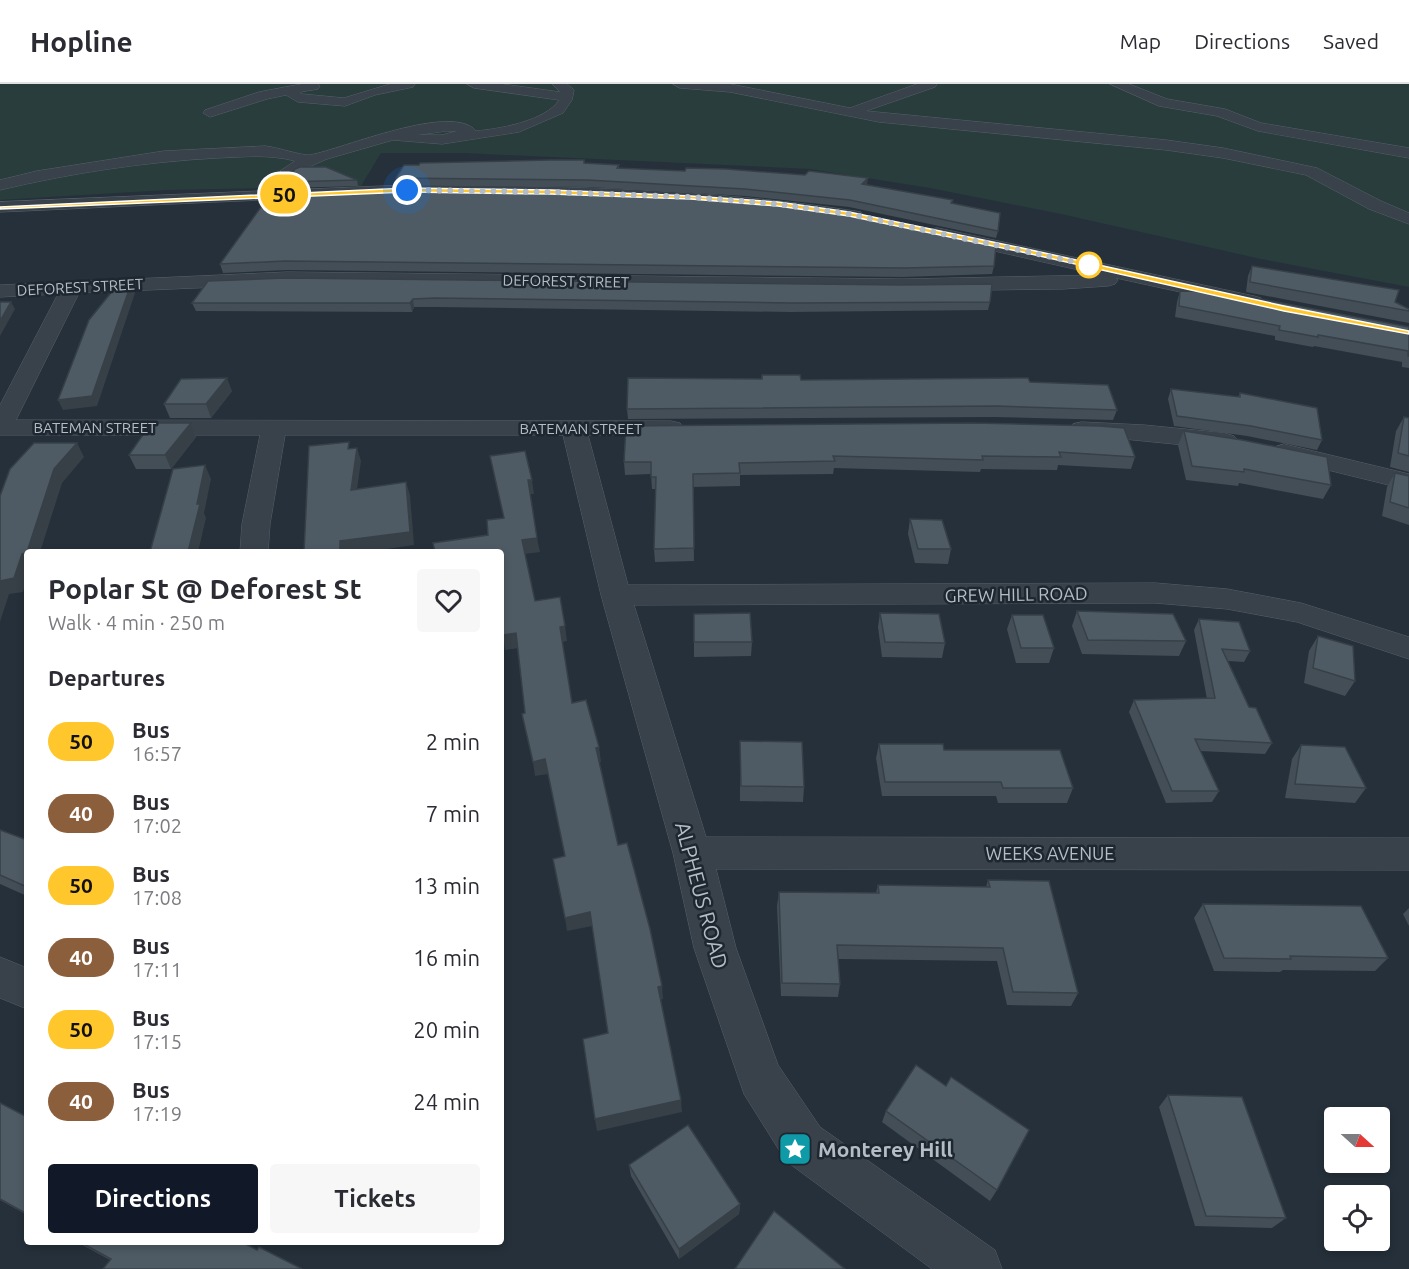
<!DOCTYPE html>
<html lang="en">
<head>
<meta charset="utf-8">
<style>
  :root { --surface:#fff; --page:#f7f7f7; --text:#2b2b33; --muted:#7c7c81; --line:#e1e1e2; --accent:#111827 }
  body { margin:0; font-family:Ubuntu,sans-serif; background:var(--page); color:var(--text); height:100vh; display:flex; flex-direction:column; font-size:22px; white-space:nowrap }
  * { box-sizing:border-box; margin:0 }
  p { font-size:20px; color:var(--muted) }
  .icon { flex:none; width:33px; height:33px; fill:none; stroke:currentColor; stroke-width:2; stroke-linecap:round; stroke-linejoin:round }
  .map { position:relative; flex:1; overflow:hidden }
  .drawer { position:absolute; left:24px; top:465px; width:480px; height:696px; display:flex; flex-direction:column; background:var(--surface); border-radius:6px; box-shadow:0 3px 9px #0003 }
  .drawer>* { flex:none }
  .badge { padding:0 12px; border-radius:20px; font-size:21px; line-height:39px }
  .needle { width:39px; rotate:111deg }
  .buttons { position:absolute; left:1324px; top:1023px; display:grid; gap:12px }
  .buttons a { display:grid; place-items:center; width:66px; height:66px; border-radius:6px; background:var(--surface); box-shadow:0 3px 9px #0003; font-size:30px }
  .you { position:absolute; width:30px; height:30px; margin:-15px; border:4px solid #fff; border-radius:50%; background:#1a73e8; box-shadow:0 0 0 9px #1a73e833 }
  .map>.badge { position:absolute; translate:-50% -50%; box-shadow:0 0 0 3px #fff }
  h2 { padding:0 24px; font-size:22px; line-height:54px }
  .round { display:grid; place-items:center; flex:none; width:63px; height:63px; border-radius:6px; background:var(--page) }
  .head { display:flex; align-items:center; justify-content:space-between; height:102px; padding:0 24px }
  h1 { font-size:28px; font-weight:700; line-height:45px }
  .cta { display:flex; gap:12px; margin-top:auto; padding:12px 24px }
  .cta a { flex:1; height:69px; border-radius:6px; background:var(--accent); color:#fff; font-size:24px; font-weight:700; line-height:69px; text-align:center }
  .cta a+a { background:var(--page); color:var(--text) }
  ul { padding:0; list-style:none }
  li { display:flex; align-items:center; gap:18px; height:72px; padding:0 24px }
  li div { flex:1 }
  li b { display:block; font-size:22px }
  li em { font-style:normal }
  li .badge { min-width:66px; font-weight:700; text-align:center }
  header { display:flex; align-items:center; gap:36px; box-sizing:border-box; height:84px; padding:0 30px; background:var(--surface); border-bottom:2px solid var(--line) }
  header strong { font-size:28px }
  nav { display:flex; gap:33px; margin-inline-start:auto; font-size:21px }
  .map>svg:first-child { display:block }
</style>
</head>
<body>
<header>
<strong>Hopline</strong>
<nav><a>Map</a><a>Directions</a><a>Saved</a></nav>
</header>
<div class="map">
<svg width="1409" height="1185" viewBox="0 0 1409 1185">
  <rect width="100%" height="100%" fill="#25303a"/>
  <polygon fill="#283d3c" points="0,0 1409,0 1409,203 1261,175 1061,130 930,104 810,85 464,69 381,69 361,102 167,106 0,116"/>
  <g fill="none" stroke-linecap="round" stroke-linejoin="round">
    <defs>
      <g id="minor">
        <polygon points="302,0 318,0 320,2 318,5 300,8 302,10 344,14 390,0 415,0 413,3 375,11 345,22 298,18 286,11 267,15 210,33 203,29 205,26 259,8"/>
        <path d="M467,0H502L560,8L552,0H567L574,6L572,16L563,29L519,48L442,60L393,56L327,75L288,92L280,87L295,77C269,70 244,73 217,74C144,78 71,89 0,106V96L37,87L164,67L265,62C276,63 303,72 310,71C343,65 452,18 476,47C499,45 546,37 559,16L474,4ZM447,47H457L442,51H418Z"/>
        <polygon points="673,0 730,0 850,24 917,0 937,0 935,3 866,27 1166,56 1223,64 1317,84 1381,117 1409,129 1409,140 1369,125 1306,91 1223,74 1166,66 879,38 730,8 680,4"/>
        <polygon points="1110,0 1129,0 1167,15 1225,25 1261,39 1409,64 1409,74 1258,47 1217,32 1159,22"/>
        <path d="M407,101C557,102 706,104 855,127L861,128L864,132L861,136L855,137C572,93 284,116 0,128V118Z"/>
        <polygon points="938,144 1254,212 1261,214 1264,218 1261,222 1254,224 1116,194 1118,196 1115,200 1108,202 1063,205 903,207 287,200 79,209 16,336 671,337 680,339 683,344 680,349 671,351 588,351 628,501 1155,499 1227,505 1301,519 1409,553 1409,575 1297,538 1227,525 1155,519 634,521 706,753 1409,754 1409,786 716,785 736,864 778,981 820,1043 995,1166 1002,1185 932,1185 786,1077 744,1010 694,864 673,769 601,511 563,351 285,351 270,440 268,468 240,468 242,440 260,351 0,351 0,321 58,210 0,213 0,201 287,188 903,195 1101,191 932,153 929,149 932,145"/>
        <polygon points="1082,338 1144,341 1225,349 1234,352 1238,357 1234,362 1225,365 1073,350 1070,345 1073,340"/>
        <polygon points="1284,360 1409,390 1409,406 1275,373 1271,368 1275,363"/>
        <polygon points="0,873 27,884 27,925 0,914"/>
      </g>
    </defs>
    <use href="#minor" stroke="#576069" stroke-width="1"/>
    <use href="#minor" fill="#39424b" fill-rule="evenodd"/>
  </g>
  <g fill="#434e57">
    <polygon points="584,76 585,79 619,81 619,84 867,101 953,119 998,147 996,154 849,123 745,112 588,103 398,101 396,94"/>
    <polygon points="357,96 358,102 287,104 286,98"/>
    <polygon points="266,116 994,182 992,190 903,193 287,186 223,189 220,180"/>
    <polygon points="1252,182 1395,218 1409,225 1409,239 1246,208 1248,192"/>
    <polygon points="208,197 990,218 988,226 790,228 436,223 414,223 412,228 196,227 192,219"/>
    <polygon points="1180,207 1409,243 1409,284 1402,283 1402,278 1314,262 1313,263 1275,256 1275,252 1175,233 1177,218"/>
    <polygon points="801,296 1030,298 1117,326 1113,336 994,333 628,335 627,325"/>
    <polygon points="1171,305 1238,313 1240,309 1322,356 1317,366 1247,352 1174,342 1168,315"/>
    <polygon points="232,307 211,334 170,334 164,320"/>
    <polygon points="1404,333 1409,334 1409,388 1390,383 1396,347"/>
    <polygon points="191,339 196,353 171,385 136,385 129,371"/>
    <polygon points="626,342 1135,373 1131,385 1058,381 1057,386 981,385 980,388 834,384 833,390 740,391 740,402 693,403 694,477 655,478 654,465 656,405 652,405 651,390 625,391 624,378"/>
    <polygon points="1184,347 1331,401 1323,415 1239,399 1238,402 1186,396 1178,361"/>
    <polygon points="1395,389 1409,392 1409,441 1382,432 1387,403"/>
    <polygon points="910,435 951,465 948,480 915,479 908,450"/>
    <polygon points="1077,527 1186,557 1179,572 1082,570 1072,542"/>
    <polygon points="880,529 945,559 942,574 882,573 878,543"/>
    <polygon points="694,530 752,558 751,572 694,573"/>
    <polygon points="1012,531 1054,564 1049,579 1016,579 1007,545"/>
    <polygon points="1199,535 1250,567 1244,578 1228,577 1249,623 1272,659 1265,670 1200,667 1219,707 1212,718 1166,719 1129,628 1134,616 1207,615 1194,546"/>
    <polygon points="1318,552 1355,597 1345,612 1304,599 1309,567"/>
    <polygon points="740,657 804,703 803,718 740,717"/>
    <polygon points="879,660 944,666 1073,704 1067,719 998,719 996,712 882,712 876,674"/>
    <polygon points="1301,661 1366,704 1355,719 1285,714 1292,675"/>
    <polygon points="0,746 27,756 27,812 0,800"/>
    <polygon points="988,796 1078,909 1071,922 1007,921 997,877 838,875 840,900 838,913 781,912 777,822 779,808 876,809 878,801 986,803"/>
    <polygon points="1203,820 1388,874 1375,887 1283,886 1280,888 1214,887 1194,834"/>
    <polygon points="1409,824 1409,842 1403,830"/>
    <polygon points="946,1002 997,1106 990,1117 882,1038 886,1027"/>
    <polygon points="1168,1011 1286,1134 1272,1144 1195,1142 1159,1023"/>
    <polygon points="0,1019 27,1033 27,1131 0,1116"/>
    <polygon points="629,1081 740,1120 739,1130 679,1175 631,1092"/>
    <polygon points="77,1158 242,1158 257,1166 302,1185 110,1176"/>
  </g>
  <g fill="#374047">
    <polygon points="868,94 867,101 861,107 862,100"/>
    <polygon points="131,200 135,209 97,322 63,326 58,316"/>
    <polygon points="413,215 414,223 412,228 410,219"/>
    <polygon points="11,218 15,225 0,252 0,237"/>
    <polygon points="227,294 232,307 211,334 206,320"/>
    <polygon points="191,339 196,353 171,385 165,371"/>
    <polygon points="77,359 84,373 62,399 40,468 27,468 54,385"/>
    <polygon points="357,364 361,377 355,419 351,406"/>
    <polygon points="205,381 211,395 204,429 206,434 198,468 188,468 197,420"/>
    <polygon points="528,396 532,396 534,410 530,410"/>
    <polygon points="406,398 410,411 414,461 366,468 340,468 340,457"/>
    <polygon points="537,454 540,468 525,470 522,456"/>
    <polygon points="27,469 27,495 23,508 9,510 0,538 0,497 22,470"/>
    <polygon points="565,542 567,557 562,558 560,543"/>
    <polygon points="516,549 519,564 505,566 503,551"/>
    <polygon points="599,663 601,678 597,679 596,664"/>
    <polygon points="545,675 548,690 535,692 533,678"/>
    <polygon points="590,828 592,842 567,847 565,834"/>
    <polygon points="662,902 663,915 659,916 658,903"/>
    <polygon points="681,1016 682,1028 597,1047 595,1035"/>
    <polygon points="740,1120 739,1130 679,1175 679,1165"/>
  </g>
  <g fill="#4e5b65" stroke="#374047" stroke-width="1.5">
    <polygon points="550,76 584,76 584,79 619,81 617,84 685,87 686,84 726,85 805,91 809,87 868,94 862,100 953,116 951,119 1000,129 998,147 850,116 745,105 588,96 396,94 404,81 419,81 420,79"/>
    <polygon points="300,83 326,83 357,96 286,98 295,85"/>
    <polygon points="500,106 640,110 780,121 849,129 996,161 994,182 904,184 285,177 220,180 266,116 271,116 275,110 359,107"/>
    <polygon points="1252,182 1399,206 1395,218 1409,225 1409,227 1250,198"/>
    <polygon points="285,194 904,201 992,200 990,218 791,219 435,214 413,215 410,219 192,219 208,197"/>
    <polygon points="118,200 131,200 92,312 58,316 89,236"/>
    <polygon points="1180,207 1223,208 1409,243 1409,272 1408,272 1408,267 1318,251 1318,253 1279,246 1280,242 1179,222"/>
    <polygon points="0,218 11,218 0,237"/>
    <polygon points="762,291 800,291 801,296 1028,294 1030,298 1108,301 1117,326 997,322 627,325 628,294 762,295"/>
    <polygon points="227,294 206,320 164,320 181,295"/>
    <polygon points="1171,305 1240,313 1240,309 1317,324 1322,356 1251,342 1177,332"/>
    <polygon points="1404,333 1409,334 1409,372 1398,369"/>
    <polygon points="151,339 191,339 165,371 129,371"/>
    <polygon points="974,339 1099,342 1124,344 1135,373 1059,368 1061,373 982,372 983,376 833,372 835,377 739,379 740,389 693,390 694,464 654,465 656,393 651,393 651,378 624,378 626,342"/>
    <polygon points="1184,347 1242,356 1327,373 1331,401 1244,385 1244,388 1192,382"/>
    <polygon points="349,358 348,365 357,364 351,406 406,398 410,448 340,457 340,468 304,468 309,362"/>
    <polygon points="34,359 77,359 54,385 27,468 22,470 14,494 0,497 0,412 10,385"/>
    <polygon points="525,367 532,396 528,396 537,454 522,456 535,517 560,513 565,542 560,543 572,619 586,616 599,663 596,664 618,761 627,759 650,845 662,902 658,903 681,1016 595,1035 583,955 608,949 590,828 565,834 553,775 565,772 545,675 533,678 522,630 525,629 516,549 503,551 501,537 501,468 435,468 433,459 488,451 487,436 504,434 490,372"/>
    <polygon points="205,381 197,420 200,420 188,468 150,468 173,385"/>
    <polygon points="1395,389 1409,392 1409,424 1390,418"/>
    <polygon points="910,435 942,436 951,465 918,465"/>
    <polygon points="1077,527 1173,530 1186,557 1088,556"/>
    <polygon points="750,529 752,558 694,558 694,530"/>
    <polygon points="880,529 939,530 945,559 885,558"/>
    <polygon points="1012,531 1043,531 1054,564 1021,564"/>
    <polygon points="1199,535 1239,538 1250,567 1222,565 1249,623 1256,624 1272,659 1195,655 1219,707 1172,707 1134,616 1215,614"/>
    <polygon points="1318,552 1353,562 1355,597 1313,584"/>
    <polygon points="740,657 802,658 804,703 741,702"/>
    <polygon points="879,660 943,660 944,666 1060,666 1073,704 1003,704 1001,698 885,698"/>
    <polygon points="1301,661 1345,663 1366,704 1295,700"/>
    <polygon points="0,746 27,756 27,803 0,791"/>
    <polygon points="988,796 1049,797 1078,909 1013,908 1003,864 837,861 840,900 782,899 779,808 879,809 878,801 990,803"/>
    <polygon points="1203,820 1361,822 1388,874 1290,872 1291,875 1224,874"/>
    <polygon points="916,981 946,1002 951,993 1029,1046 997,1106 886,1027"/>
    <polygon points="1168,1011 1242,1013 1286,1134 1206,1132"/>
    <polygon points="0,1019 27,1033 27,1130 0,1115"/>
    <polygon points="688,1041 740,1120 679,1165 629,1081"/>
    <polygon points="774,1127 845,1185 735,1185"/>
    <polygon points="80,1158 242,1158 257,1166 259,1163 302,1185 103,1185 111,1175"/>
  </g>
  <polygon fill="#ffc72c" stroke="#fff" stroke-width="1.5" points="407,104 551,106 691,112 778,118 849,128 1022,164 1284,222 1409,247 1409,250 1284,227 1022,168 849,132 778,122 691,115 551,110 407,108 0,125 0,123"/>
  <g fill="none" stroke-linecap="round" stroke-linejoin="round">
    <polyline stroke="#b4bdc6" stroke-width="6" stroke-dasharray="0 10.8" points="407,106 551,108 691,113 778,120 849,130 1089,181"/>
  </g>
  <defs>
    <symbol id="sight-square" viewBox="-11 -11 22 22"><rect x="-9" y="-9" width="18" height="18" rx="4" fill="#0f9aa8" stroke="#1e2730"/><path d="M0-6L1.8-2.2L6-1.7L2.9 1.2L3.7 5.4L0 3.3L-3.7 5.4L-2.9 1.2L-6-1.7L-1.8-2.2Z" fill="#fff"/></symbol>
  </defs>
  <g fill-rule="evenodd">
    <use href="#sight-square" x="776" y="1046" width="38" height="38"/>
  </g>
  <circle fill="#fff" stroke="#ffc72c" stroke-width="3" cx="1089" cy="181" r="12"/>
  <g text-anchor="middle" dominant-baseline="central" stroke-width="5" stroke-linejoin="round" paint-order="stroke">
    <g font-size="15" fill="#b4bdc6" stroke="#1e2730">
      <text transform="translate(566 197) rotate(1)">DEFOREST STREET</text>
      <text transform="translate(80 203) rotate(-3)">DEFOREST STREET</text>
      <text x="95" y="343">BATEMAN STREET</text>
      <text x="581" y="344">BATEMAN STREET</text>
    </g>
    <g font-size="18" fill="#b4bdc6" stroke="#1e2730">
      <text transform="translate(1016 510) rotate(-1)">GREW HILL ROAD</text>
      <text x="1050" y="769">WEEKS AVENUE</text>
    </g>
    <g font-size="21" fill="#b4bdc6" stroke="#1e2730">
      <text transform="translate(702 811) rotate(75)">ALPHEUS ROAD</text>
    </g>
    <g font-size="21" font-weight="bold" fill="#b4bdc6" stroke="#1e2730" text-anchor="start">
      <text x="818" y="1065">Monterey Hill</text>
    </g>
  </g>
</svg>
<div class="buttons">
<a><svg class="needle" viewBox="-14 -14 28 28"><path d="M0-13l5 13h-10z" fill="#e53935"/><path d="M0 13l5-13h-10z" fill="#7c7c81"/></svg></a>
<a><svg class="icon" aria-label="locate" viewBox="0 0 24 24"><circle cx="12" cy="12" r="6"/><path d="M12 2v4M12 18v4M2 12h4M18 12h4"/></svg></a>
</div>
<div class="you" style="left:407px;top:106px"></div>
<b class="badge" style="left:284px;top:110px;background:#ffc72c;color:#111">50</b>
<section class="drawer">
<div class="head"><div><h1>Poplar St @ Deforest St</h1><p>Walk · 4 min · 250 m</p></div><a class="round"><svg class="icon" aria-label="heart" viewBox="0 0 24 24"><path d="M12 20l-8-8c-3-5 5-10 8-4 3-6 11-1 8 4z"/></svg></a></div>
<h2>Departures</h2>
<ul>
<li><span class="badge" style="background:#ffc72c;color:#111">50</span><div><b>Bus</b><p>16:57</p></div><em>2 min</em></li>
<li><span class="badge" style="background:#8b5e3c;color:#fff">40</span><div><b>Bus</b><p>17:02</p></div><em>7 min</em></li>
<li><span class="badge" style="background:#ffc72c;color:#111">50</span><div><b>Bus</b><p>17:08</p></div><em>13 min</em></li>
<li><span class="badge" style="background:#8b5e3c;color:#fff">40</span><div><b>Bus</b><p>17:11</p></div><em>16 min</em></li>
<li><span class="badge" style="background:#ffc72c;color:#111">50</span><div><b>Bus</b><p>17:15</p></div><em>20 min</em></li>
<li><span class="badge" style="background:#8b5e3c;color:#fff">40</span><div><b>Bus</b><p>17:19</p></div><em>24 min</em></li>
</ul>
<div class="cta"><a>Directions</a><a>Tickets</a></div>
</section>
</div>
</body>
</html>
